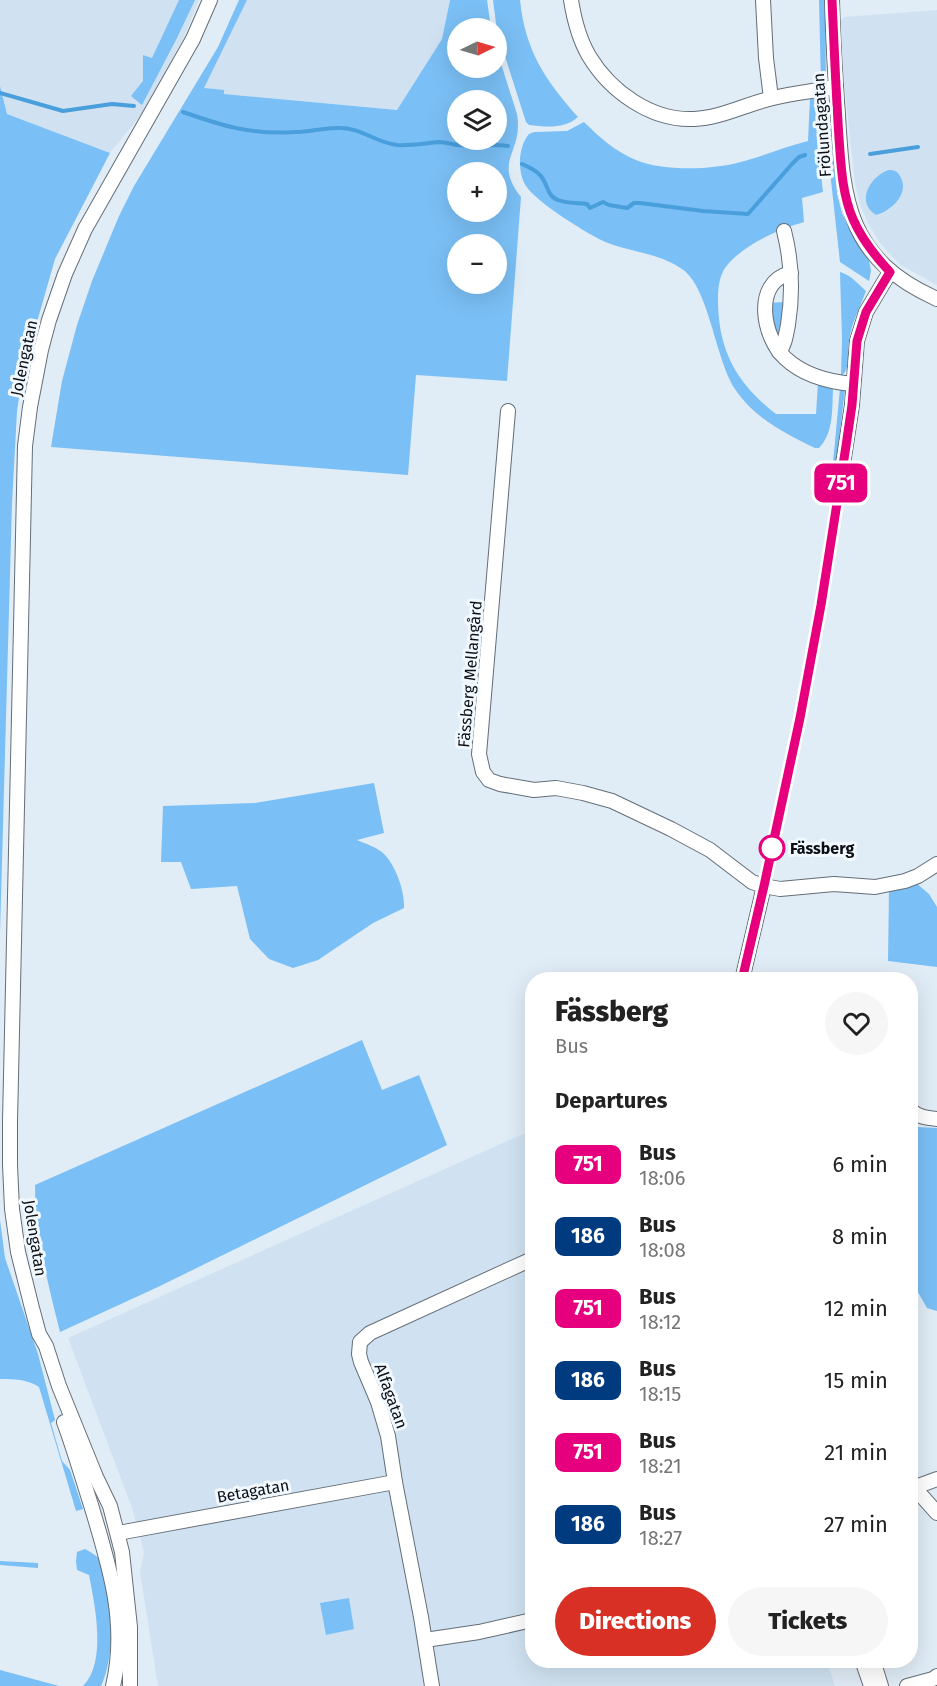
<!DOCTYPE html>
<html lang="en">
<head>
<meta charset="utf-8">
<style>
  :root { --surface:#fff; --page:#f6f6f6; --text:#222; --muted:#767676; --accent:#d93025 }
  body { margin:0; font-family:"Fira Sans",sans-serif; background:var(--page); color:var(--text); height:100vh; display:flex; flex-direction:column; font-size:22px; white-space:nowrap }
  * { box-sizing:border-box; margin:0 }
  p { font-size:20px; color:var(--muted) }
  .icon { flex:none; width:33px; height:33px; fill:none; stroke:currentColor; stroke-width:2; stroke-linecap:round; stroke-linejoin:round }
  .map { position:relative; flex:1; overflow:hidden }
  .panel { position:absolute; left:525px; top:972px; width:393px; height:696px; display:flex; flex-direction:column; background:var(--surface); border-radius:24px; box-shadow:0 6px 24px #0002 }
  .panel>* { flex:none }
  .badge { padding:0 12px; border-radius:9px; font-size:21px; line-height:39px }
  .needle { width:39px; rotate:85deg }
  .buttons { position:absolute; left:447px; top:18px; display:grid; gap:12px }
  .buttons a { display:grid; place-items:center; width:60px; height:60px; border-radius:50%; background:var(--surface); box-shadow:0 6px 24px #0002; font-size:30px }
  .map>.badge { position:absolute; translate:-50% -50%; box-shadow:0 0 0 3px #fff }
  h2 { padding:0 30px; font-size:22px; line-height:54px }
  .round { display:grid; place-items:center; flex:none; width:63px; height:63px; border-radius:32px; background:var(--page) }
  .head { display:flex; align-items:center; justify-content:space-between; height:102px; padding:0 30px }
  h1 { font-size:28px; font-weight:800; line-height:45px }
  .action { display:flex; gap:12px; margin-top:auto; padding:12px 30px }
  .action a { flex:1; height:69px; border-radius:36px; background:var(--accent); color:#fff; font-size:24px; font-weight:800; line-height:69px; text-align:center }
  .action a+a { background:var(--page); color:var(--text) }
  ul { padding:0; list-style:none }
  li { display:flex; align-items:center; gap:18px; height:72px; padding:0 30px }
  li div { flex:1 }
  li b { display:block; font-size:22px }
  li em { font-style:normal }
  li .badge { min-width:66px; font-weight:700; text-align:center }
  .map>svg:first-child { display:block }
</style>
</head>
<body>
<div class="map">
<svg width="937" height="1686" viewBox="0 0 937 1686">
  <rect width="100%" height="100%" fill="#e0ecf6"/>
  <g fill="#d0e2f1">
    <polygon points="0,0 199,0 184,37 143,112 110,153 7,114 0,86"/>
    <polygon points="247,0 450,0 442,39 397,110 224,94 203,88"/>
    <polygon points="937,10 937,285 901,265 890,254 880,243 868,223 860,204 855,184 843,72 841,20 844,17"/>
    <polygon points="532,1130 532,1660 827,1661 835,1686 158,1686 140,1572 144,1552 132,1508 68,1338"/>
  </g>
  <g fill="#7abff5" fill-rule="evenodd">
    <polygon points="179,0 195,0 177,38 142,105 131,96 143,81 143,55 152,58"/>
    <path d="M239,0H247L204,88L224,90V94L397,110L442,39L450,0H487L491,28H458V68H496L497,51L517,114C524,153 492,160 521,197L507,381L416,375L408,475L51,447L62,381L77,325L92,281L119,216L134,186L218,47ZM458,100H496V140H458ZM458,172H496V212H458ZM458,244H496V284H458Z"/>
    <path d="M493,0H520C525,50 545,80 578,117C565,129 546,127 529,125L526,122L501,44L496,23Z"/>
    <polygon points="819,0 825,0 826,80 821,84"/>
    <polygon points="0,86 7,114 110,153 55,259 23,371 17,411 12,503 0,933"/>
    <path d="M810,98L815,99L817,141L823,192L802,198L804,222C778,229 741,246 725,268C719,277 718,289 718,299C718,350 736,383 776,414H816L818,383L833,388C832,408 834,433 819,448H815C785,433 754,418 735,389C715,358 709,287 682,269C661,254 632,252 608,243C590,236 536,202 526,186C517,172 518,147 529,134L534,132L567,131L584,122C599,137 616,152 636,160C661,171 710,170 737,163C761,157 784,147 808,141Z"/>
    <polygon points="828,128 832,130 832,153 830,154 831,161 834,161 837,194 842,213 853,236 869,261 871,271 869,281 840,262 826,135"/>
    <path d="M889,170C896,170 898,172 901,178C909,194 891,211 876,215C855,202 870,176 889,170Z"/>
    <path d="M840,272C851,275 858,284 866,291C860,307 851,324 849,341C847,352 851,370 841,376L842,339Z"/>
    <polygon points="785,302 777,340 768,303"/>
    <polygon points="840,388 845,389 836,464 833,463"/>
    <path d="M374,783L384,833L357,840C366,844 377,847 384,854C396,866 405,892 404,908L373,923L318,960L293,968L269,959L250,939L237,886L191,889L181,862H161L163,806L255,803Z"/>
    <polygon points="916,883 929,894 937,907 937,967 888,961 889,888"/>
    <path d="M362,1040L382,1090L419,1075L447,1145L160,1286L60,1332C48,1283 35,1236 35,1185Z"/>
    <polygon points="917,1127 937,1128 937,1311 927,1308 911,1280 910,1143"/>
    <path d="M0,1220L5,1258L38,1354L55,1420L51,1423L62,1461L70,1470L83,1509L76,1511L39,1387C27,1379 14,1379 0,1379Z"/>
    <path d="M85,1549C92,1553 100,1557 103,1564C115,1594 115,1658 101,1686H83C107,1663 95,1605 89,1575L77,1570L76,1561L77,1552Z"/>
    <polygon points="0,1561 38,1563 38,1568 0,1565"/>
    <polygon points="349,1598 354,1629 326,1635 320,1603"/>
    <polygon points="0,1670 59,1686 0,1686"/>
  </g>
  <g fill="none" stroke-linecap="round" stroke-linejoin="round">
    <g stroke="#499edc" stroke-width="4">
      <polyline points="0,93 63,111 112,104 134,106"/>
      <path d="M183,112C223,126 252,135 295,132C310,132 326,127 341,128C361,128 377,143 397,145C412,146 425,143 439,142C445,142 451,144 457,145C474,146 490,144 508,146"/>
      <polyline points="870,154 918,147"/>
      <path d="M522,164C528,167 534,169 539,174C548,182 546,196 558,200C568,204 577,202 587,204L590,208L603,202L609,205L627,208L634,203H640L703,211L748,214L792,164L799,157L805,155"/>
    </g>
    <defs>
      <g id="minor">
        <path d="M571,0C574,19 579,39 589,56C610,91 651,121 694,119C721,118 746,104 773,98C793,93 815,91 836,87"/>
        <polyline points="763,0 766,58 771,98"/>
        <path d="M832,0C833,38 835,76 838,115C843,203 848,259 937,299"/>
        <path d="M791,273C752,282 763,338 785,358C803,375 830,382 853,384"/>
        <path d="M779,352C785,345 786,334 788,325C793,293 792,262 784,231"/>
        <polyline points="508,411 479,754 483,772 489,780 500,784 534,790 556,788 583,793 612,801 671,829 710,850 752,882 764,886 780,889 834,884 875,887 905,881 918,876 937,864"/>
        <polyline points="841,477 852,405 857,341 866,312 890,272"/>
        <polyline points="742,980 764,886"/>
        <path d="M910,1109C917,1117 927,1118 937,1119"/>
        <path d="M64,1422C74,1449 82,1477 91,1505C109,1565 128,1623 113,1686"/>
        <polyline points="916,1487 920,1494 937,1513"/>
        <polyline points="910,1489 937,1479"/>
        <polyline points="118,1533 395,1482"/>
        <polyline points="425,1640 479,1632 532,1620"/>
        <polyline points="862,1660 871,1686"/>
        <polyline points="873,1660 881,1686"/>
        <polyline points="130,1686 130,1627 122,1552 110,1506 96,1477 59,1386 46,1346 39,1334 32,1308 18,1252 12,1209 10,1165 10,1122 25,446 30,407 41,350 49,320 65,274 85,229 193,39 210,0"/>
        <polyline points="432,1686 421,1617 395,1482 388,1436 378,1402 361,1362 359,1354 360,1342 370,1333 532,1259"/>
        <polyline points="907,1686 933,1679 937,1676"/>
      </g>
    </defs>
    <use href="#minor" stroke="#646e77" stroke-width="16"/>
    <use href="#minor" stroke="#fff" stroke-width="14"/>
  </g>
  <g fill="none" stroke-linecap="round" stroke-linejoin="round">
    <defs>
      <path id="line" d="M742,980L764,886L800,718L821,605L846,446L852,405L857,341L866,312L890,272C875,256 862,240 853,219C842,194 841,165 839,138C836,92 834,46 832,0"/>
    </defs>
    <use href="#line" stroke="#fff" stroke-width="14"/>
    <use href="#line" stroke="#e6007e" stroke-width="9"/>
  </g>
  <circle fill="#fff" stroke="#e6007e" stroke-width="3" cx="772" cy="848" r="12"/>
  <g text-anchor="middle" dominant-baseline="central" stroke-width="6" stroke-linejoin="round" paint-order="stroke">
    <g font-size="16" fill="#0c1014" stroke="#f1f9ff">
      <text transform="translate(822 125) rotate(-94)">Frölundagatan</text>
      <text transform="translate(24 358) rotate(-78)">Jolengatan</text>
      <text transform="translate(470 674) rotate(-85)">Fässberg Mellangård</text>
      <text transform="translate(35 1238) rotate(81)">Jolengatan</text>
      <text transform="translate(391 1396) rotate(70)">Alfagatan</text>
      <text transform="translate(253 1491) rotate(-10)">Betagatan</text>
    </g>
    <g font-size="16" font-weight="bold" fill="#0c1014" stroke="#f1f9ff" text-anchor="start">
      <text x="790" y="848">Fässberg</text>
    </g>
  </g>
</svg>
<div class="buttons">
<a><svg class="needle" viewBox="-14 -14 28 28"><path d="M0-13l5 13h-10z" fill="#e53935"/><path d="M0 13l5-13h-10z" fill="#767676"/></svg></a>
<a><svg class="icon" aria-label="layers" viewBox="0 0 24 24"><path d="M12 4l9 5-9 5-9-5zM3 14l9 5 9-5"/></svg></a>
<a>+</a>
<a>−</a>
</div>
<b class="badge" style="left:841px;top:483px;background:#e6007e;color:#fff">751</b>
<section class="panel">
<div class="head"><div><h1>Fässberg</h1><p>Bus</p></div><a class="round"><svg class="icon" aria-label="heart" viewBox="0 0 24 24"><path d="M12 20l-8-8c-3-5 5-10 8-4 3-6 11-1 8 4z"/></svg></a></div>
<h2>Departures</h2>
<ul>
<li><span class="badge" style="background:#e6007e;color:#fff">751</span><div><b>Bus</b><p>18:06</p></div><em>6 min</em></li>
<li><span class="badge" style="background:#003b80;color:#fff">186</span><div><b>Bus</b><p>18:08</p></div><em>8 min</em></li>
<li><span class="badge" style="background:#e6007e;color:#fff">751</span><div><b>Bus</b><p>18:12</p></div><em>12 min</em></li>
<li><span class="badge" style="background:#003b80;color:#fff">186</span><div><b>Bus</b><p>18:15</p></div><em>15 min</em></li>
<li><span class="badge" style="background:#e6007e;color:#fff">751</span><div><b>Bus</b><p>18:21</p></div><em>21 min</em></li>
<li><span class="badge" style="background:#003b80;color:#fff">186</span><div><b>Bus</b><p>18:27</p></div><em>27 min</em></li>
</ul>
<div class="action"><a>Directions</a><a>Tickets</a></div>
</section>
</div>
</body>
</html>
